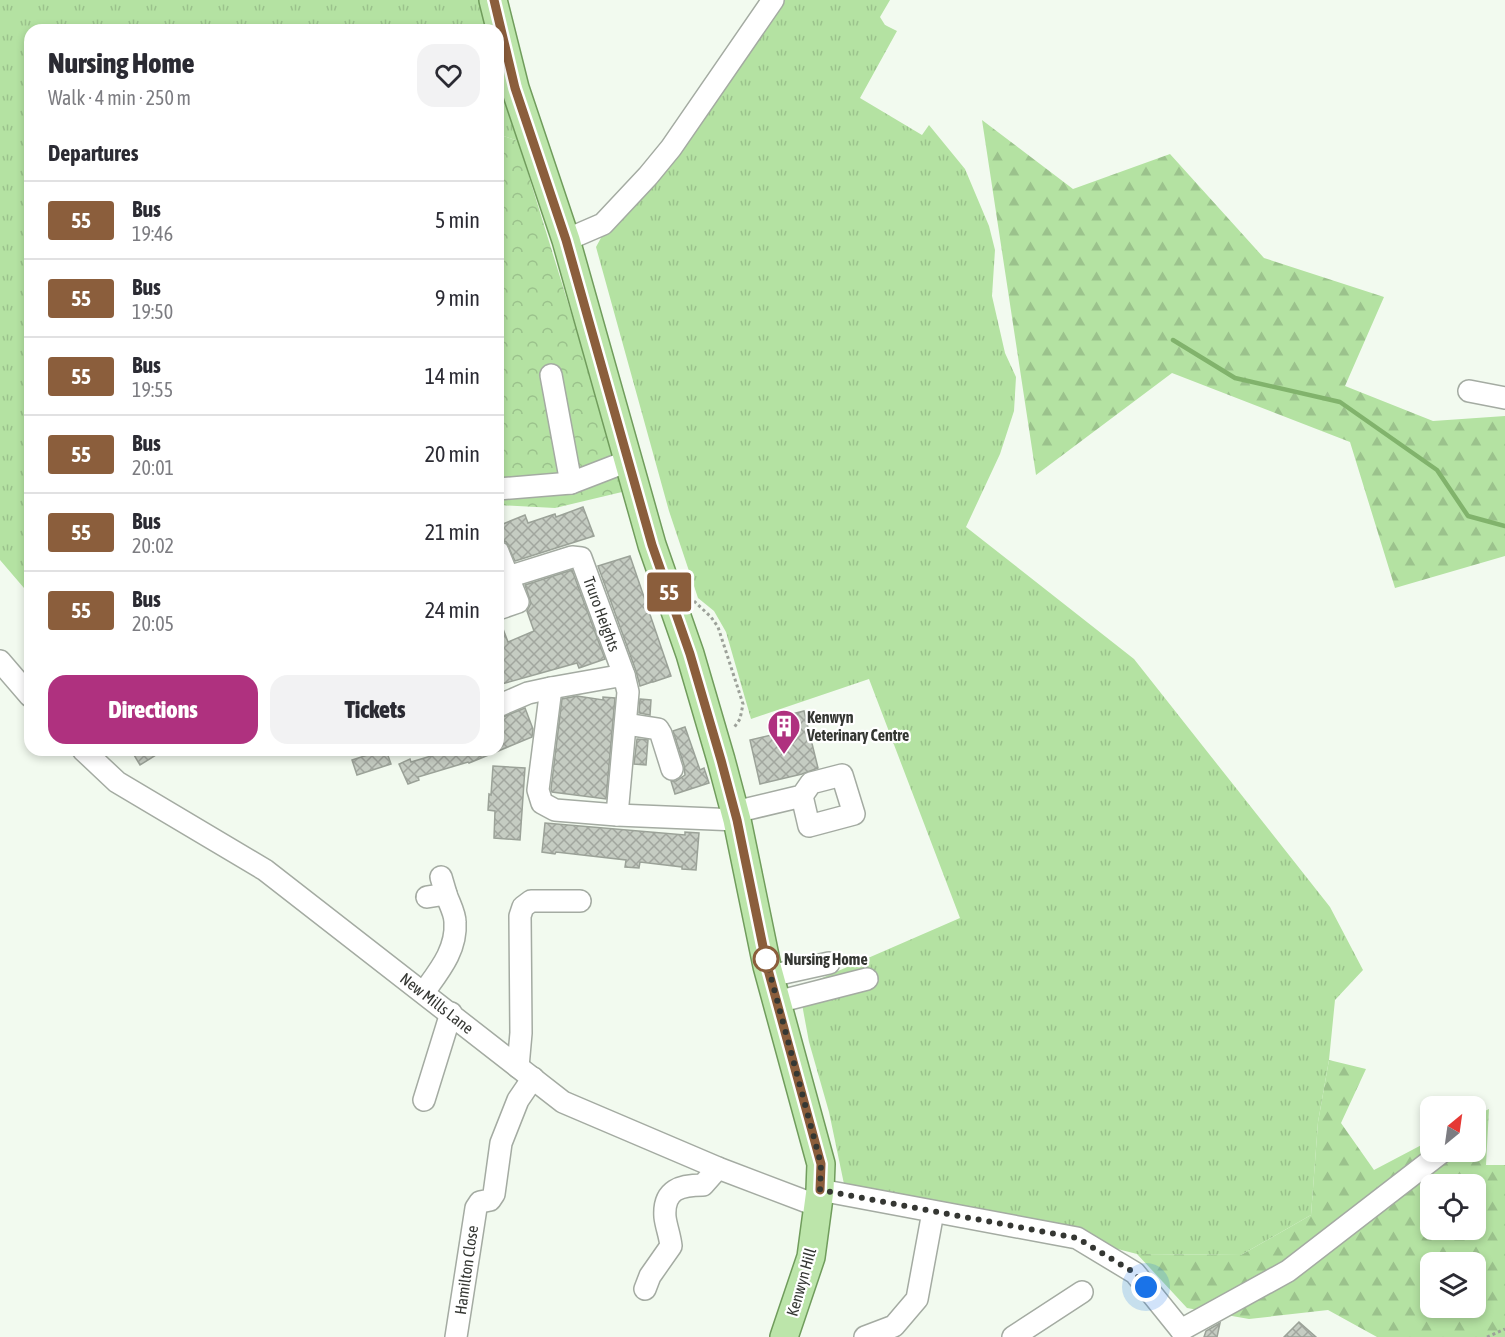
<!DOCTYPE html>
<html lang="en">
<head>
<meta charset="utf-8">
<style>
  :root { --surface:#fff; --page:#f2f2f3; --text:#2b2b33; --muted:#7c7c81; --line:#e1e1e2; --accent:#af317f }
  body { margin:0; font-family:"Asap Condensed",sans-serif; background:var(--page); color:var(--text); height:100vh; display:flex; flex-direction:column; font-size:22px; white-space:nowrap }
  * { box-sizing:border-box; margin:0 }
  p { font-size:20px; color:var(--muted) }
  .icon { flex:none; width:33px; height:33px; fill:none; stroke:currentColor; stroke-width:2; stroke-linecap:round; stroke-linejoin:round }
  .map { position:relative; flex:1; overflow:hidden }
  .side { position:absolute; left:24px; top:24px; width:480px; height:732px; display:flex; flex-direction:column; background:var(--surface); border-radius:18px; box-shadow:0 3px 9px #0003 }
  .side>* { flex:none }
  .badge { padding:0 12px; border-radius:4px; font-size:21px; line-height:39px }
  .needle { width:39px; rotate:29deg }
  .buttons { position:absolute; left:1420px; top:1096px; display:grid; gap:12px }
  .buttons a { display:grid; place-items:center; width:66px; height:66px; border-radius:12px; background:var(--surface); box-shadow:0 3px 9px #0003; font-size:30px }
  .you { position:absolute; width:30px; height:30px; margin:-15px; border:4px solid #fff; border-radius:50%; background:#1a73e8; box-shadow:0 0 0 9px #1a73e833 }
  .map>.badge { position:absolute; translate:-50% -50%; box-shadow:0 0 0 3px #fff }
  h2 { padding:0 24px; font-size:22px; line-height:54px }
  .round { display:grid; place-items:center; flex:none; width:63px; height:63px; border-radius:18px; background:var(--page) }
  .head { display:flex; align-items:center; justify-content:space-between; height:102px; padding:0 24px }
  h1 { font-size:28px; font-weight:800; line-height:45px }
  .cta { display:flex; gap:12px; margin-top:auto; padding:12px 24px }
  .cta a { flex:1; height:69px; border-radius:18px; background:var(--accent); color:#fff; font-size:24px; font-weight:800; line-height:69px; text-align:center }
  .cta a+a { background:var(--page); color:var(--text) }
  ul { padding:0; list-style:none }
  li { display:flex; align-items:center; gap:18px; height:78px; padding:0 24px; border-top:2px solid var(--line) }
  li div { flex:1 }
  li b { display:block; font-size:22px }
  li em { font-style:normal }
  li .badge { min-width:66px; font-weight:700; text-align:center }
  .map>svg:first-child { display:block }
</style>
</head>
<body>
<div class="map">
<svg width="1505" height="1337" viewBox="0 0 1505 1337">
  <defs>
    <pattern id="grass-tufts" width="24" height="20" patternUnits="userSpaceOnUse" patternTransform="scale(1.5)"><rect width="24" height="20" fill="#b4e2a2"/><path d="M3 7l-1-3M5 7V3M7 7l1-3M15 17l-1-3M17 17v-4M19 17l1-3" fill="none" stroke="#9bc28c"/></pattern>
    <pattern id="forest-firs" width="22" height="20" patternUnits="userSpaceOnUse" patternTransform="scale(1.5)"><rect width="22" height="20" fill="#b4e2a2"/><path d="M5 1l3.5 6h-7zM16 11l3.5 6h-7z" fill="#9bc28c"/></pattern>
    <pattern id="park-crowns" width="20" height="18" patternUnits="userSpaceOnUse" patternTransform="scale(1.5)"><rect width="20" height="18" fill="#b4e2a2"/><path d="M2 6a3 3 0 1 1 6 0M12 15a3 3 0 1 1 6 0" fill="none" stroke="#9bc28c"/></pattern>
    <pattern id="building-cross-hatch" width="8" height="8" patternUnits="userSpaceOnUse" patternTransform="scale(1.5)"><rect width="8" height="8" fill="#c5ccc2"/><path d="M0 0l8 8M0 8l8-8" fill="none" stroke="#a1a69e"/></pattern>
  </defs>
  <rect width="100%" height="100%" fill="#f2faef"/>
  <g fill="url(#grass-tufts)">
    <polygon points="0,0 482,0 485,30 30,30 30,595 0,560"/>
    <polygon points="782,0 890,0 880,17 885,25 897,31 860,98 922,135 929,125 965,169 989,226 995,250 992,296 1005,353 1016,377 1014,411 1000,454 966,527 1134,659 1330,907 1363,970 1335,1000 1329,1060 1318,1122 1311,1215 1241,1255 1137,1254 930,1201 844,1184 829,1112 809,1042 799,988 960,918 869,679 751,719 726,632 714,611 698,598 669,511 596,247 602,236 623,218 652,183"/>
    <polygon points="498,79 518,141 498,134"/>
  </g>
  <g fill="url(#forest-firs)" fill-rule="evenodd">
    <polygon points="982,120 1073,189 1170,154 1264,258 1384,297 1345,386 1433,421 1505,416 1505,556 1395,588 1350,442 1172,373 1036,475"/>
    <path d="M1329,1060L1366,1069L1341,1123L1374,1170L1431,1140V1152H1476V1115L1489,1109L1486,1165H1505V1337H1377L1328,1310L1249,1319L1187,1308L1137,1254L1241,1255L1311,1215L1318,1122ZM1431,1185H1476V1230H1431ZM1431,1263H1476V1308H1431Z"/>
  </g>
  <polygon fill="url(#park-crowns)" points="498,134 518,141 615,455 622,492 555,508 498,505"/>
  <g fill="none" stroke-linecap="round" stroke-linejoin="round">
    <polyline stroke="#81b36c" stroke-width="4.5" points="1173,340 1235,378 1340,402 1437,470 1468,516 1505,526"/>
  </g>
  <g fill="url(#building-cross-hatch)" stroke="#9ba298" stroke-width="1.5">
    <polygon points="583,507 594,536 515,561 506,542 498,540 498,526 525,515 528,523 555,514 556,517"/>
    <polygon points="630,556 671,676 653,682 652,679 652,682 640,686 636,671 598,566"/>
    <polygon points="572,570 605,659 579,668 577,663 498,685 498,621 500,621 508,642 534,631 527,611 531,603 525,585"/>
    <polygon points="577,696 603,700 603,697 615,698 606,799 552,792 551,789 562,699"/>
    <polygon points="640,699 651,700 650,715 639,713"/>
    <polygon points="525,708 533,729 532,737 469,763 468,762 418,777 419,780 408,784 399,764 410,759 411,762 451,750 498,750 498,719"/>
    <polygon points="804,711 818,768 802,774 760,784 750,740 784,732 780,717"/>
    <polygon points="685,727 700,770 704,768 709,783 675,794 671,781 676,781 685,775 684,765 673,731"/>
    <polygon points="637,739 648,740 646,765 634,764"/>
    <polygon points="131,750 164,750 140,765"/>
    <polygon points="383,750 386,750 391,764 357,775 352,760"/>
    <polygon points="493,766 525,768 520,840 494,838 495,811 488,810 489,794 491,795"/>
    <polygon points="545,823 685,835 685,832 699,833 696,870 682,869 682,867 640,862 639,868 625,867 626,860 556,852 555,854 542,852"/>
    <polygon points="1299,1322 1316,1337 1284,1337"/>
    <polygon points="1220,1323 1217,1337 1204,1337 1206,1331"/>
  </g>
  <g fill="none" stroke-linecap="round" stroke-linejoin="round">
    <defs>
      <g id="minor">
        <polyline points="566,240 603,224 648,176 671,148 773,0"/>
        <polyline points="551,375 571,483"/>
        <polyline points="1469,391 1505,398"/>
        <polyline points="498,489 571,483 628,461"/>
        <polyline points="498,552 518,602 498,609"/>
        <polyline points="508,577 572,557 581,558 624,675"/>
        <polyline points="0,661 30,696"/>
        <polyline points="551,688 538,790 542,803 555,810 617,815 737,820"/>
        <polyline points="498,706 528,693 551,688 624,675 628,692 617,815"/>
        <polyline points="626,724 658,729 661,734 672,769"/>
        <polyline points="83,750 117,782 265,870 563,1102 718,1168 818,1206"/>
        <polyline points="735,812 802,796 809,826 854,814 842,775 811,783 802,796"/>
        <polyline points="427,897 446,894 441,877"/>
        <polyline points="770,976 829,963"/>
        <path d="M424,992C439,971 457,950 455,922C455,913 449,903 446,894"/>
        <polyline points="777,1002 867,979"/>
        <polyline points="518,1067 521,1033 520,916 523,907 531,901 580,901"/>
        <polyline points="424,1100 451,1013"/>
        <polyline points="820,1190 1077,1238 1135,1273 1181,1330"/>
        <path d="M645,1289L650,1276L671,1246C670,1236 666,1226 665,1217C663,1189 681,1185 703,1185L718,1168"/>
        <polyline points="1181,1330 1288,1271 1442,1152"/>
        <polyline points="456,1337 476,1208 480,1202 490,1200 494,1194 501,1143 518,1100 533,1078"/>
        <polyline points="865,1337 894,1326 917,1299 933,1212"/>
        <polyline points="1013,1337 1082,1292"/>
      </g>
      <polyline id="major" points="493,0 515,88 566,240 652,545 690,654 721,760 737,820 767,966 821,1164 820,1190 811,1257 784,1337"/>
    </defs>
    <use href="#minor" stroke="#a4aba2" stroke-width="24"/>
    <use href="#major" stroke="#709c5c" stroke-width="30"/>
    <g stroke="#9ca199" stroke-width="3" stroke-dasharray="3 3" stroke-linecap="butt">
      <polyline points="694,601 711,617 718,627 743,704 740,719 733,729"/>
      <polyline points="1487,1337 1505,1329"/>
    </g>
    <use href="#minor" stroke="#fff" stroke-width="21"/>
    <use href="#major" stroke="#bce5aa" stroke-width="27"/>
  </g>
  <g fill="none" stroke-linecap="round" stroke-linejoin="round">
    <defs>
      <polyline id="line" points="494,0 515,88 566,240 652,545 690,654 721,760 737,820 767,966 821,1164 820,1190"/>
    </defs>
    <use href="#line" stroke="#fff" stroke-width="14"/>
    <use href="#line" stroke="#8b5e3c" stroke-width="9"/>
    <polyline stroke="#353733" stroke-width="6" stroke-dasharray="0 10.8" points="766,959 821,1164 820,1190 1077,1238 1135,1273 1146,1287"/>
  </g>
  <defs>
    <symbol id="building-pin" viewBox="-11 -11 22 30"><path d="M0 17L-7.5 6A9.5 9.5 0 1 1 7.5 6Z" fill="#af317f" stroke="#fff"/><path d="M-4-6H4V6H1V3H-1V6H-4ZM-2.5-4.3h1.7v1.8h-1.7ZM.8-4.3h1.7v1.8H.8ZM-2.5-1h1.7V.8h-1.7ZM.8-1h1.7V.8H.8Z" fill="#fff"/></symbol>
  </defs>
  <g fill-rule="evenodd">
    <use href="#building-pin" x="765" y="707" width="38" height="52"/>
  </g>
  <circle fill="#fff" stroke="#8b5e3c" stroke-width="3" cx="766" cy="959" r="12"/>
  <g text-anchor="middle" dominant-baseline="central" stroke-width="4.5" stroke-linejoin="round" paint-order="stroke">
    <g font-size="16" fill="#353733" stroke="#fff">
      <text transform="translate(602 614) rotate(70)">Truro Heights</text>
      <text transform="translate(437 1003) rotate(38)">New Mills Lane</text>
      <text transform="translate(466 1270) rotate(-82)">Hamilton Close</text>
      <text transform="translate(801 1282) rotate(-74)">Kenwyn Hill</text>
    </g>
    <g font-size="16" font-weight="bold" fill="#353733" stroke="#fff" text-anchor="start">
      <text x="807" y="717">Kenwyn<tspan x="807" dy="18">Veterinary Centre</tspan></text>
    </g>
    <g font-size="16" font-weight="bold" fill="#353733" stroke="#fff" text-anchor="start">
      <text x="784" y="959">Nursing Home</text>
    </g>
  </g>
</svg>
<div class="buttons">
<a><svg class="needle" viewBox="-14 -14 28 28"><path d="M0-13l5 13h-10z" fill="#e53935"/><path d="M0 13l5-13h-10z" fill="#7c7c81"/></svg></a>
<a><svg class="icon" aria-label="locate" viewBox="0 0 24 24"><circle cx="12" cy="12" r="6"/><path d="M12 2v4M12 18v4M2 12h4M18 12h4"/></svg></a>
<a><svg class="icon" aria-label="layers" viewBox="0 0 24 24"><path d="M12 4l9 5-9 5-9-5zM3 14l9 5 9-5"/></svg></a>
</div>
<div class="you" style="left:1146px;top:1287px"></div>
<b class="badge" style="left:669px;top:592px;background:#8b5e3c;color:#fff">55</b>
<section class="side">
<div class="head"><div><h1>Nursing Home</h1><p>Walk · 4 min · 250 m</p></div><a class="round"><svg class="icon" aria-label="heart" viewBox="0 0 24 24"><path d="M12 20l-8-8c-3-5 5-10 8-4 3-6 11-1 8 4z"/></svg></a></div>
<h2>Departures</h2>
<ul>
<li><span class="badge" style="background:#8b5e3c;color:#fff">55</span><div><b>Bus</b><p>19:46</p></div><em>5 min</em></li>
<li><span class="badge" style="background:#8b5e3c;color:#fff">55</span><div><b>Bus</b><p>19:50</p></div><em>9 min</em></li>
<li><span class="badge" style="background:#8b5e3c;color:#fff">55</span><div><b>Bus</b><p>19:55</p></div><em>14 min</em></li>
<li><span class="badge" style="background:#8b5e3c;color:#fff">55</span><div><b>Bus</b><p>20:01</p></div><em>20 min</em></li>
<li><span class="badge" style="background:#8b5e3c;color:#fff">55</span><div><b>Bus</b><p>20:02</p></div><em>21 min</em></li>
<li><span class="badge" style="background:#8b5e3c;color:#fff">55</span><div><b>Bus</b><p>20:05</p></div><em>24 min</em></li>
</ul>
<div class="cta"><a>Directions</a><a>Tickets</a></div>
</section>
</div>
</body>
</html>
